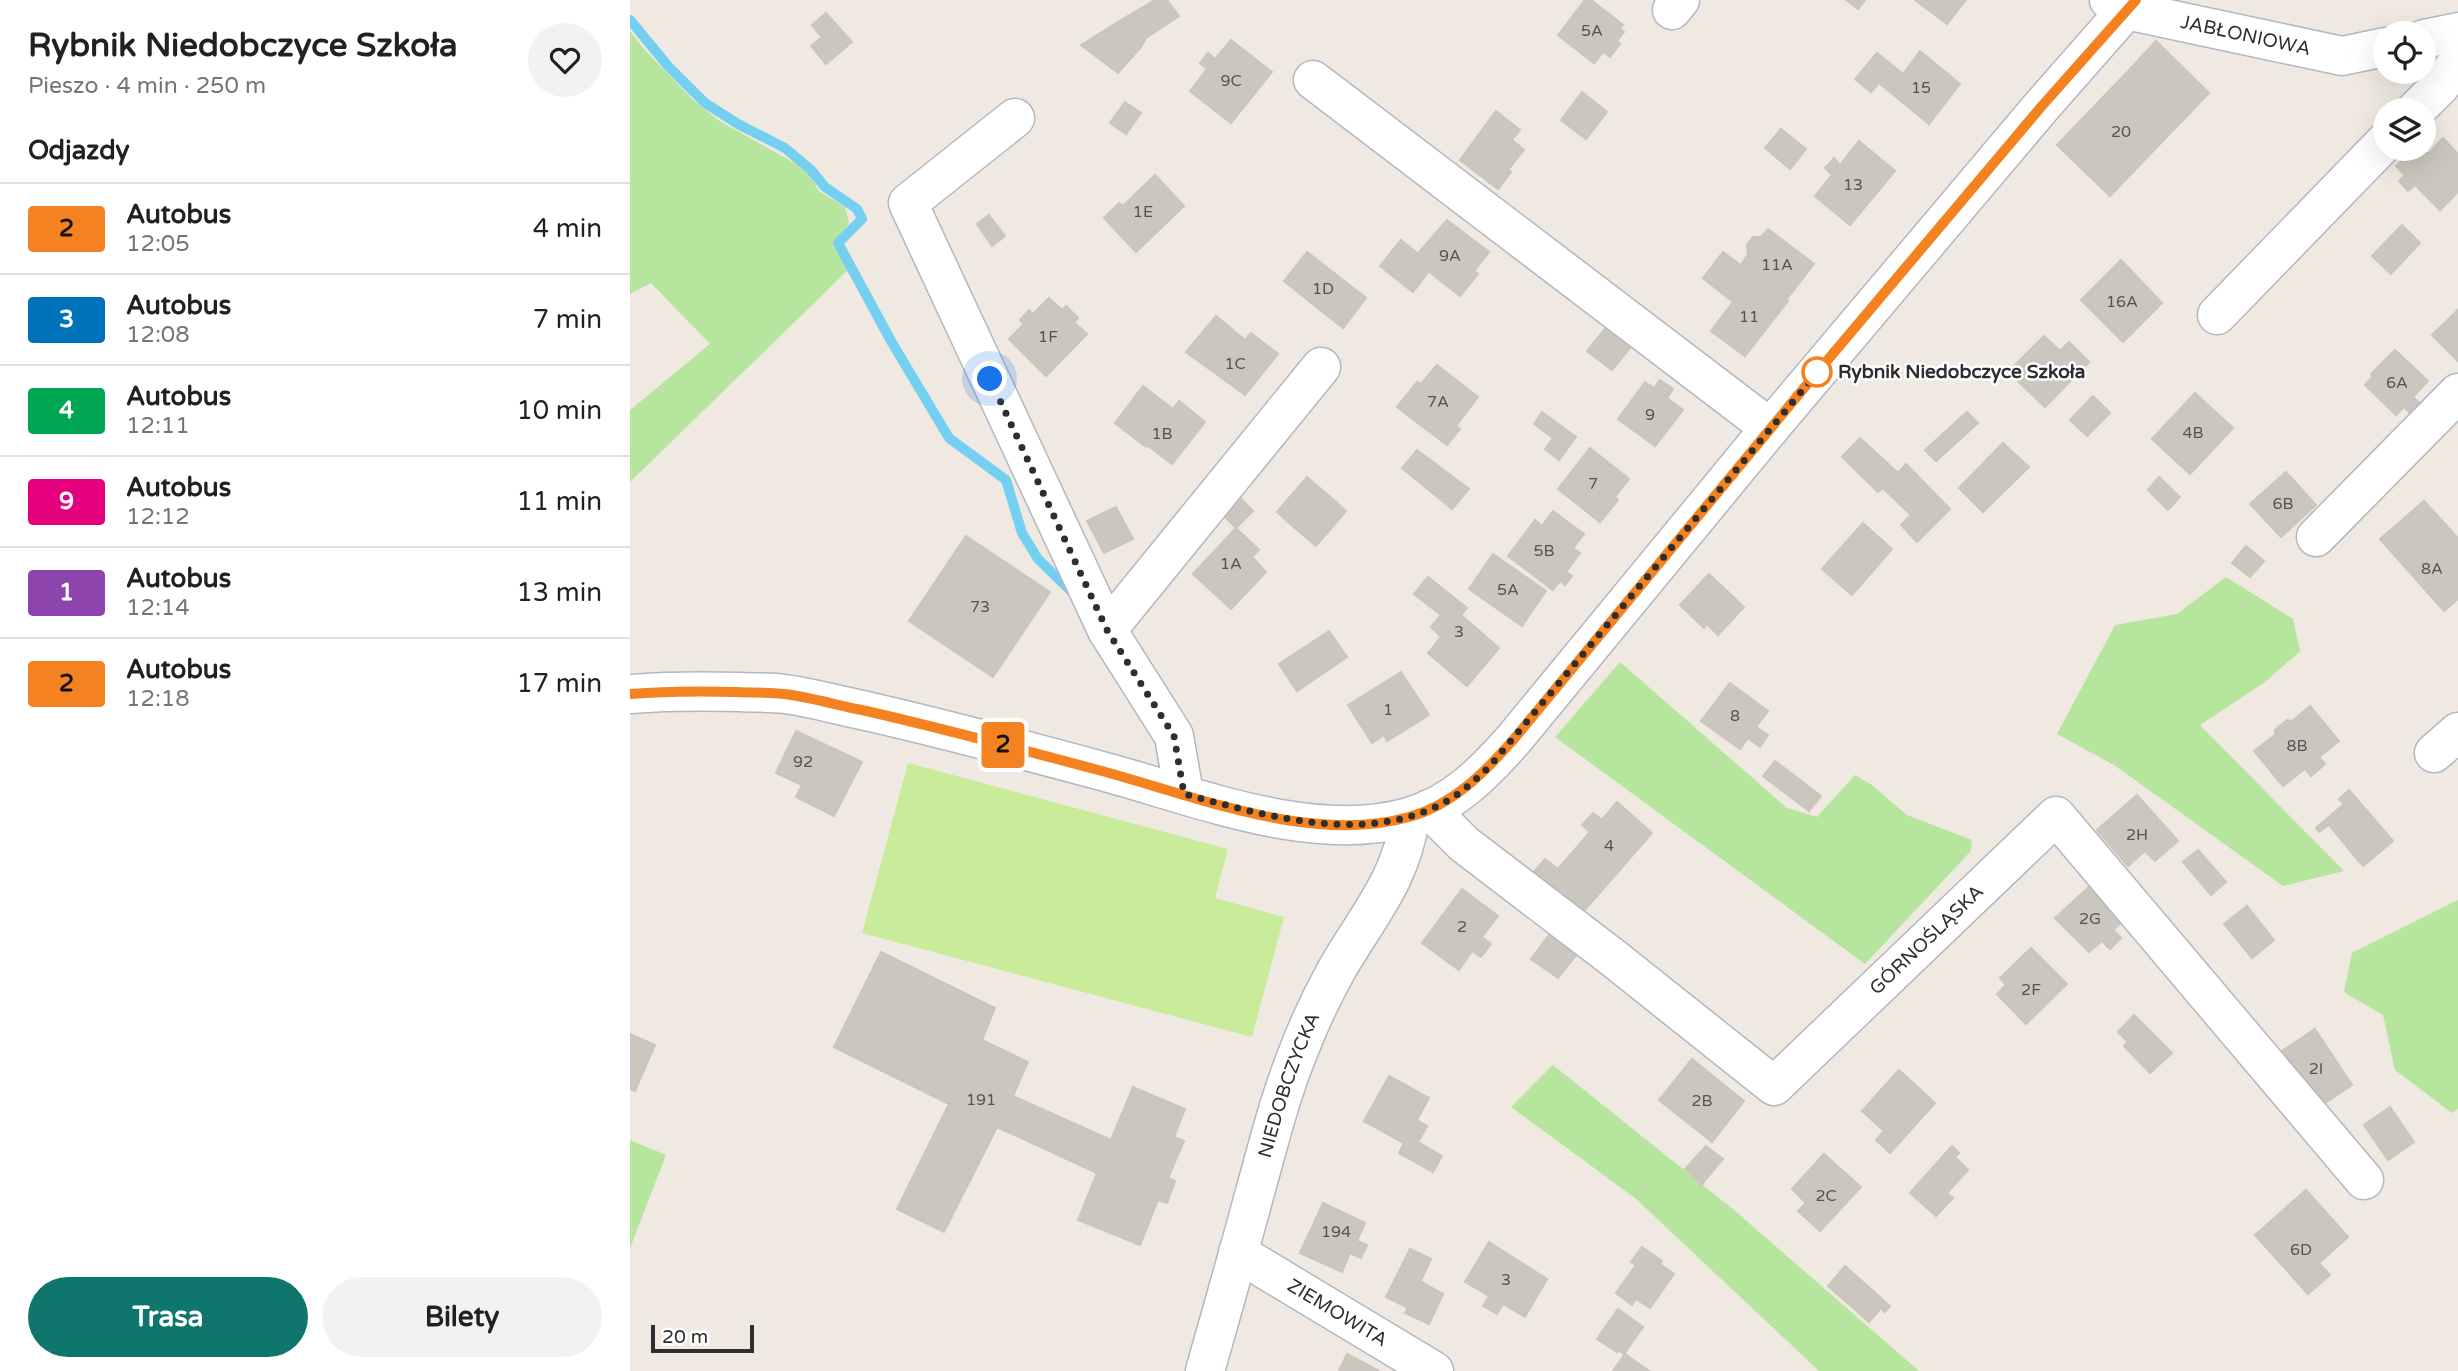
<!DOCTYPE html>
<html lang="pl">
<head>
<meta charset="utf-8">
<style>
  :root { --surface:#fff; --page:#f2f2f2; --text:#202124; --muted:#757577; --line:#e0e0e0; --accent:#0f766e }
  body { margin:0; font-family:"Varela Round",sans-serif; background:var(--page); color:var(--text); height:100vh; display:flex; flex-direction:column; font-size:26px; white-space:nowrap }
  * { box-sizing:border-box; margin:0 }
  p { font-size:23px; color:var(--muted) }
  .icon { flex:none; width:38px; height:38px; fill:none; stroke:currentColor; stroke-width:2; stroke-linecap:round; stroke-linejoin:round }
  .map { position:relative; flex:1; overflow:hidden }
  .sheet { display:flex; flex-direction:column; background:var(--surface); width:630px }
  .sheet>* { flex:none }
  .badge { padding:0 14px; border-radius:5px; font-size:24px; line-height:46px }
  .buttons { position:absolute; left:1743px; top:21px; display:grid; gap:14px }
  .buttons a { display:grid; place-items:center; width:63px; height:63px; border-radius:50%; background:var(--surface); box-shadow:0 7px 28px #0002; font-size:35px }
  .scale { position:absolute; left:21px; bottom:18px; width:103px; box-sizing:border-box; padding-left:7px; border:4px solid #2e2e2e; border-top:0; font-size:19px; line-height:24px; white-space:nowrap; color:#2e2e2e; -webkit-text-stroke:5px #fff; paint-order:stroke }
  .you { position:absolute; width:35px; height:35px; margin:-18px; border:5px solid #fff; border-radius:50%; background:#1a73e8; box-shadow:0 0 0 10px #1a73e833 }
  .map>.badge { position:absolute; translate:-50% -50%; box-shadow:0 0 0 4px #fff }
  h2 { padding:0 28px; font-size:26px; line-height:63px }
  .round { display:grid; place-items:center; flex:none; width:74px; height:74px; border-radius:37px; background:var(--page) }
  .summary { display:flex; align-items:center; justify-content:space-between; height:119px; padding:0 28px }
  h1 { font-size:33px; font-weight:700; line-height:52px }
  .primary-button { display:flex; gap:14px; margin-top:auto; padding:14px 28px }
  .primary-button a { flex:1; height:80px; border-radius:42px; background:var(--accent); color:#fff; font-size:28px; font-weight:700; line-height:80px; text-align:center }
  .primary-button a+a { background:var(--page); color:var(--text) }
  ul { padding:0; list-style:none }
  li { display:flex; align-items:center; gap:21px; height:91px; padding:0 28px; border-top:2px solid var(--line) }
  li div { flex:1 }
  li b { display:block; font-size:26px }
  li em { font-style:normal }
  li .badge { min-width:77px; font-weight:700; text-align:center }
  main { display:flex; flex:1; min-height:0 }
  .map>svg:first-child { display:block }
</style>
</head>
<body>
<main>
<section class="sheet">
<div class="summary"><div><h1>Rybnik Niedobczyce Szkoła</h1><p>Pieszo · 4 min · 250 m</p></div><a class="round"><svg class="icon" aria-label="heart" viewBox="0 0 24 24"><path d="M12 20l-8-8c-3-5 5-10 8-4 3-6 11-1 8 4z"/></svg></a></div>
<h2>Odjazdy</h2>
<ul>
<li><span class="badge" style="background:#f58220;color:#111">2</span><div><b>Autobus</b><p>12:05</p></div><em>4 min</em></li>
<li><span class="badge" style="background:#0072bc;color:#fff">3</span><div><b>Autobus</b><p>12:08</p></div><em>7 min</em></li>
<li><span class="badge" style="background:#00a651;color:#fff">4</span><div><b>Autobus</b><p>12:11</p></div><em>10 min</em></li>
<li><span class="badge" style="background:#e6007e;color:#fff">9</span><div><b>Autobus</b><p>12:12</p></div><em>11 min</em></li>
<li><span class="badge" style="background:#8e44ad;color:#fff">1</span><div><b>Autobus</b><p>12:14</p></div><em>13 min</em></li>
<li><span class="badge" style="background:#f58220;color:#111">2</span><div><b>Autobus</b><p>12:18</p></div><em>17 min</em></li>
</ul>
<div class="primary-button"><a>Trasa</a><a>Bilety</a></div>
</section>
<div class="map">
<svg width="1828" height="1371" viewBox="0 0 1828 1371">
  <rect width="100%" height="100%" fill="#efe9e1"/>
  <g fill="#b6e59e">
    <polygon points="0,31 13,48 64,101 88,120 166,164 180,176 189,191 215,207 219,223 204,243 218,270 0,482 0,410 80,344 21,283 0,294"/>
    <polygon points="1596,577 1663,619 1670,651 1635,682 1570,725 1714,871 1653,886 1484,765 1427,734 1485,625 1547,614"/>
    <polygon points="990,662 1157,808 1187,817 1225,775 1242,785 1277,815 1342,840 1341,851 1235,964 925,737"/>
    <polygon points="1828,900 1828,1109 1822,1113 1765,1070 1753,1015 1714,992 1722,953"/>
    <polygon points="923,1065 1104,1210 1289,1371 1189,1371 1005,1198 881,1107"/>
    <polygon points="0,1140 36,1155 0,1248"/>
  </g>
  <polygon fill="#c9ec9a" points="278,763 598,849 585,898 654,917 622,1037 232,933"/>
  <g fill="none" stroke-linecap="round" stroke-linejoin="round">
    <polyline stroke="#75cff0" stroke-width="10" points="0,20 38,66 75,103 108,124 155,148 181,170 195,187 227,209 232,219 208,243 261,341 319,438 376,480 392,533 408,559 443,593"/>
  </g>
  <g fill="#cbc7bf" stroke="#cbc5ba" stroke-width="2">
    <polygon points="525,0 537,0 549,16 516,38 511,47 491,20"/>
    <polygon points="955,0 961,0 993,25 990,29 994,32 987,41 990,44 980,57 973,52 964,63 928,35"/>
    <polygon points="1216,0 1235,0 1228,9"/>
    <polygon points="1285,0 1336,0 1317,24"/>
    <polygon points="196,13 222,42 196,64 181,46 192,37 182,25"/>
    <polygon points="491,20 511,47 488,73 451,45"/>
    <polygon points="601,40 642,72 601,123 560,91 577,69 570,63 578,53 585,59"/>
    <polygon points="1526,41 1579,93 1554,119 1501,68"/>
    <polygon points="1290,51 1330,84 1299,124 1249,83 1241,92 1225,79 1247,53 1273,74"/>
    <polygon points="1501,68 1554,119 1480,196 1427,145"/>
    <polygon points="952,92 977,112 956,139 931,120"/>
    <polygon points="495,102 511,113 496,134 480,123"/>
    <polygon points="866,111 890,130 882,140 894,150 878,170 881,172 868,189 830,160"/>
    <polygon points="1151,129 1176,149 1160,169 1135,148"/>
    <polygon points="1813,138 1828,154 1828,192 1810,210 1785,185 1778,191 1769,181 1775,175 1766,166 1784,149 1793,149 1798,154"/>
    <polygon points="1229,141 1265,171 1220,225 1185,196 1202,175 1195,168 1204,158 1210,165"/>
    <polygon points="525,175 554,206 506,252 474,218 489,203 493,206"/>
    <polygon points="359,215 375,236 362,246 347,224"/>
    <polygon points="817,220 859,252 844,271 848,274 830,296 783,259"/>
    <polygon points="1772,225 1790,243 1761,274 1742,256"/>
    <polygon points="1138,229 1184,264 1156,300 1111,265 1118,254 1117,245 1123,237 1131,237"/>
    <polygon points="771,240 787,253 783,259 799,271 783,292 750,266"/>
    <polygon points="677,252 736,298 713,328 654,281"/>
    <polygon points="1093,252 1158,301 1115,356 1081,331 1103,302 1073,278"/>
    <polygon points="1491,260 1532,303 1493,342 1451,300"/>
    <polygon points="419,298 432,310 436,306 448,318 444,322 457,334 416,376 379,339 394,324 390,320 399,310 403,314"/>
    <polygon points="1828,310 1828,361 1802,335"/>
    <polygon points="586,316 615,340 621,333 648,354 615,395 556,352"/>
    <polygon points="983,319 1008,338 982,370 957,351"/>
    <polygon points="1414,336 1430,351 1439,342 1459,362 1415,407 1378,372"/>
    <polygon points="1765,350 1798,381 1783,397 1791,404 1782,415 1774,407 1766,415 1735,385 1743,376 1741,374"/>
    <polygon points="807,365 848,397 826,426 830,429 817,445 767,407 787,382 791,384"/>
    <polygon points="1030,380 1043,389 1037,398 1053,410 1025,446 988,419 1015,382 1024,388"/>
    <polygon points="513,386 543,409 549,401 575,422 542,464 517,445 516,447 485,423"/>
    <polygon points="1565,393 1603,428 1560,474 1522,439"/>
    <polygon points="1463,396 1480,413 1457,436 1440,420"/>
    <polygon points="912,412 946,437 929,460 915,449 923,438 904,424"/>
    <polygon points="1337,412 1348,423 1306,461 1295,450"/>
    <polygon points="1230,438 1268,473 1276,464 1320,509 1287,542 1271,525 1281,515 1253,488 1248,492 1212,457"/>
    <polygon points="1373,443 1399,467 1353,512 1329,488"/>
    <polygon points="960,448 999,479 985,497 988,500 970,522 928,489"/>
    <polygon points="787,450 839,489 822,509 772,468"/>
    <polygon points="1656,472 1686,505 1651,537 1620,504"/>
    <polygon points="677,477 697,494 666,529 647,512"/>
    <polygon points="1529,477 1550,497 1538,510 1518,490"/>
    <polygon points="697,494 716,511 686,546 666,529"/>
    <polygon points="607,495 623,511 606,528 590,512"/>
    <polygon points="1794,501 1828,538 1828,599 1814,611 1750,539"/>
    <polygon points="486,507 503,539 474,553 457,521"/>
    <polygon points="923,511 954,534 943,548 950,553 936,572 942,576 935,585 930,581 923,590 878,556 905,520 912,526"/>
    <polygon points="1233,523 1262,549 1222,595 1192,569"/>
    <polygon points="606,528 629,550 622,557 636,572 601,609 563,574"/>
    <polygon points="336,536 420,592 363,677 279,621"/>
    <polygon points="1616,546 1634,561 1620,577 1602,563"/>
    <polygon points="863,554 916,591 892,626 839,589"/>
    <polygon points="1079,574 1114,607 1088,635 1077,624 1074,628 1050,605"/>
    <polygon points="798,577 837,608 831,615 869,648 837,686 798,653 811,637 801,627 811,615 784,594"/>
    <polygon points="699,631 717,657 667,691 649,664"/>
    <polygon points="771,672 799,715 757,741 754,735 742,743 718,705"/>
    <polygon points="1100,683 1138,711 1126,727 1138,735 1130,747 1118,738 1110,749 1071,721"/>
    <polygon points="1680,706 1709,741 1689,757 1695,764 1681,776 1675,769 1653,786 1624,751 1645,735 1645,730 1657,720 1662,721"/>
    <polygon points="166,731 232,762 204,816 166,797 172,785 146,773"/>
    <polygon points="1145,761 1191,796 1179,811 1133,776"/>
    <polygon points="1719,790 1763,841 1733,866 1699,825 1689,832 1686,828 1714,804 1709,799"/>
    <polygon points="1507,795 1548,841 1525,861 1515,851 1498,866 1467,830"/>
    <polygon points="987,802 1022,833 952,913 916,882 913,886 901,875 915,859 928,869 960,832 952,825 963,813 972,820"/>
    <polygon points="1568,850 1596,882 1581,895 1553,862"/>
    <polygon points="1461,885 1494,920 1483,930 1491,938 1480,949 1472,941 1459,952 1425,918"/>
    <polygon points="832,889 868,916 852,937 861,944 851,957 842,951 829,970 792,943"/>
    <polygon points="1617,906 1644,940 1622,958 1594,924"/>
    <polygon points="925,927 952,948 928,978 901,959"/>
    <polygon points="1401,948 1437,984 1396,1024 1367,994 1376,985 1370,978"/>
    <polygon points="251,952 365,1008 352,1040 398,1062 383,1096 481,1140 503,1087 555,1109 544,1137 554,1141 538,1178 545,1181 537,1203 528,1200 510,1245 448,1220 467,1173 367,1127 314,1232 267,1209 319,1104 204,1047"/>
    <polygon points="1504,1015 1542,1053 1520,1073 1494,1046 1498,1042 1488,1032"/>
    <polygon points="1685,1029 1722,1085 1686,1109 1649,1053"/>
    <polygon points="0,1034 25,1045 5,1091 0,1089"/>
    <polygon points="1062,1059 1114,1101 1082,1142 1029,1100"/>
    <polygon points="1269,1070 1305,1103 1260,1153 1246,1140 1254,1131 1232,1111"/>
    <polygon points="759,1076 799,1098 787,1120 797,1126 788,1142 812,1156 803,1172 769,1153 774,1143 734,1121"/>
    <polygon points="1760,1107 1784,1142 1758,1160 1734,1125"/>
    <polygon points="1076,1146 1093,1159 1072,1184 1055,1169"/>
    <polygon points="1322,1146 1329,1153 1325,1157 1338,1170 1317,1193 1323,1198 1306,1216 1280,1193"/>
    <polygon points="1194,1154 1231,1187 1190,1231 1168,1211 1176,1203 1162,1189"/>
    <polygon points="1676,1190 1718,1237 1689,1263 1700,1275 1678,1294 1625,1235"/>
    <polygon points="693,1203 735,1223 727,1241 737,1245 731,1258 720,1253 712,1272 670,1253"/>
    <polygon points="859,1242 917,1279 895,1317 873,1304 867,1314 853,1306 859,1296 835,1282"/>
    <polygon points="1012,1247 1032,1261 1030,1264 1044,1274 1020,1308 1006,1299 1002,1305 986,1293 1006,1265 1001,1262"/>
    <polygon points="780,1249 801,1259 778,1308 756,1297"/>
    <polygon points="1215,1266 1260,1306 1255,1312 1251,1308 1239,1322 1198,1286"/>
    <polygon points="790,1281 813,1294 799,1324 775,1313"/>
    <polygon points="988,1309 1013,1327 994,1354 988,1350 987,1352 967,1339"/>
    <polygon points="717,1354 749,1371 709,1371"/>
    <polygon points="995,1354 1012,1366 1019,1371 983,1371"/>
  </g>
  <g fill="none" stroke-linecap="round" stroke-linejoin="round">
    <defs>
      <g id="minor">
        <path id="s1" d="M1479,0L1496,10L1712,56L1755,47"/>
        <polyline points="1042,10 1050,0"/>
        <polyline points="1794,39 1828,32"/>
        <polyline points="683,80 1140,428"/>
        <polyline points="1786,110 1810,86 1828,62"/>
        <polyline points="385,118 278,203 477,630 544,736 554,794"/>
        <polyline points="1587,315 1755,142"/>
        <polyline points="1686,537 1828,393"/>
        <polyline points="477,630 691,367"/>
        <path d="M0,694C37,691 74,691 111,692C125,693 140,692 154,694C180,697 206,705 232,710C311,728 390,749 468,770C563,795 681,845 779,817C823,805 855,772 884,739L1140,428L1411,107L1505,0"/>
        <polyline points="1804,753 1828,732"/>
        <path id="s2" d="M799,809L834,844L982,957L1144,1086L1426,816L1734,1180"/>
        <path id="s3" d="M608,1253L804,1371"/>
        <path id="s4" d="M575,1371C592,1311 609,1252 625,1192C638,1146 649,1100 667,1055C678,1026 692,996 707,969C737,917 772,879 780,817"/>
      </g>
    </defs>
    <use href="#minor" stroke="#b4b7c1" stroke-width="41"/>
    <use href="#minor" stroke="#fff" stroke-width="38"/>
  </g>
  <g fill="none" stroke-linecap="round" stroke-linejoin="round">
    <defs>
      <path id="line" d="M0,694C36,691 70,691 106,692C122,693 138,692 154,694C180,697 206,705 232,710C311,728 390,749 468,770C563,795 681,845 779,817C823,805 855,772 884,739L1174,388L1411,107L1506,0"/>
    </defs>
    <use href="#line" stroke="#fff" stroke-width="16"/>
    <use href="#line" stroke="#f58220" stroke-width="10"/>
    <path stroke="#2e2e2e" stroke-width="7" stroke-dasharray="0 12.6" d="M360,379L477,630L544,736L554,794C639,816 736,847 819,800C834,791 847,778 860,766L1191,368L1187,372"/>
  </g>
  <circle fill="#fff" stroke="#f58220" stroke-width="3.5" cx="1187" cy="372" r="14"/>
  <g text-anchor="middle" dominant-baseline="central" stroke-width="5" stroke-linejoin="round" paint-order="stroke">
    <g font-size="16" fill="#555452">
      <text x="962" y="31">5A</text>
      <text x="601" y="81">9C</text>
      <text x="1291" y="88">15</text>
      <text x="1491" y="132">20</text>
      <text x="1223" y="185">13</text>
      <text x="513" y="212">1E</text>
      <text x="820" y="256">9A</text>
      <text x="1147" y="265">11A</text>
      <text x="693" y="289">1D</text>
      <text x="1492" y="302">16A</text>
      <text x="1119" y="317">11</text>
      <text x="418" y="337">1F</text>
      <text x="605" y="364">1C</text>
      <text x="1767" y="383">6A</text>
      <text x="808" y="402">7A</text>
      <text x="1020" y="415">9</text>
      <text x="1563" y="433">4B</text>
      <text x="532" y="434">1B</text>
      <text x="963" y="484">7</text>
      <text x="1653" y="504">6B</text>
      <text x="914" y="551">5B</text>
      <text x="601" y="564">1A</text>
      <text x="1802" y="569">8A</text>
      <text x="878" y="590">5A</text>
      <text x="350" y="607">73</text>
      <text x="829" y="632">3</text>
      <text x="758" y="710">1</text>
      <text x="1105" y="716">8</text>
      <text x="1667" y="746">8B</text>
      <text x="173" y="762">92</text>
      <text x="1507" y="835">2H</text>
      <text x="979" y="846">4</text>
      <text x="1460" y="919">2G</text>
      <text x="832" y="927">2</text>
      <text x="1401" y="990">2F</text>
      <text x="1686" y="1069">2I</text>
      <text x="351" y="1100">191</text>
      <text x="1072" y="1101">2B</text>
      <text x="1196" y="1196">2C</text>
      <text x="706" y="1232">194</text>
      <text x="1671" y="1250">6D</text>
      <text x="876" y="1280">3</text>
    </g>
    <g font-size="19" fill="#2e2e2e" stroke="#fff">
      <text stroke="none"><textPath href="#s1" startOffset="142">JABŁONIOWA</textPath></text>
      <text stroke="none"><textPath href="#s2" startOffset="654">GÓRNOŚLĄSKA</textPath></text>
      <text stroke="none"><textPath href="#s4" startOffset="298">NIEDOBCZYCKA</textPath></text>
      <text stroke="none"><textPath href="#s3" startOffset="116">ZIEMOWITA</textPath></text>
    </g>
    <g font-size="19" font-weight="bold" fill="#2e2e2e" stroke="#fff" text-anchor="start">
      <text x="1208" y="372">Rybnik Niedobczyce Szkoła</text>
    </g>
  </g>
</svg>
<div class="buttons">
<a><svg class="icon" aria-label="locate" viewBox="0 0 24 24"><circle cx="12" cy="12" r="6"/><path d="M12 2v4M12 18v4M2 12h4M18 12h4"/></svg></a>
<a><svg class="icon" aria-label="layers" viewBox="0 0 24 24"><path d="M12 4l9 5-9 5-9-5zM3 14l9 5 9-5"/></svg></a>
</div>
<div class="scale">20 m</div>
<div class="you" style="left:360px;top:379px"></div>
<b class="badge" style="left:373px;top:745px;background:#f58220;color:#111">2</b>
</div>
</main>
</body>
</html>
